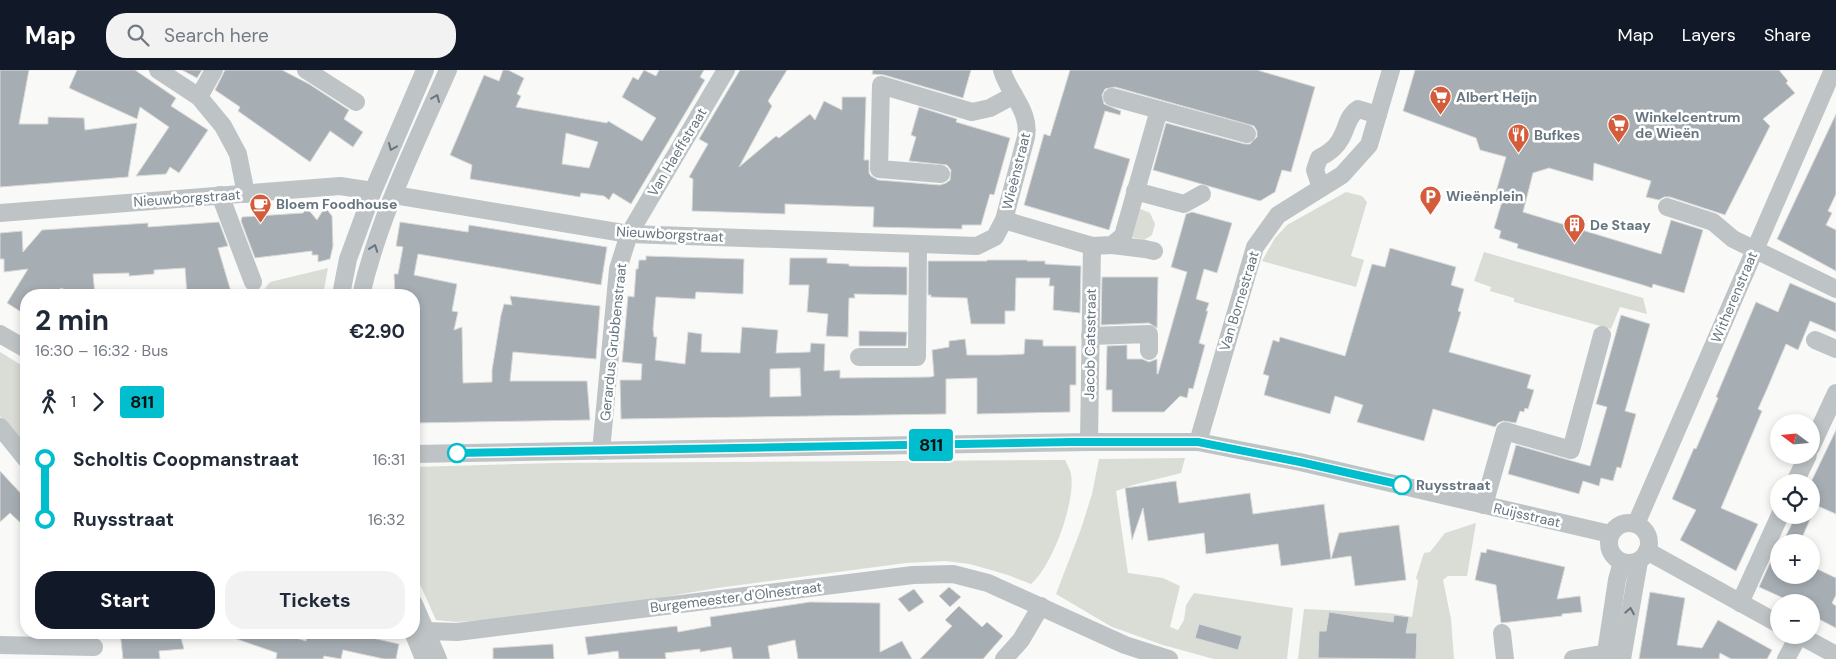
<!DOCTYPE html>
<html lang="en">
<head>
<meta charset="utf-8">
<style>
  :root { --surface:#fff; --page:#f2f2f3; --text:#1f2937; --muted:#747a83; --accent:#111827 }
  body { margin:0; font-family:"DM Sans",sans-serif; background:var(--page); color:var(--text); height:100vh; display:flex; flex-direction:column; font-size:19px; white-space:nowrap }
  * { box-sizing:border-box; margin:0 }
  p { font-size:16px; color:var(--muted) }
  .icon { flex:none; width:28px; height:28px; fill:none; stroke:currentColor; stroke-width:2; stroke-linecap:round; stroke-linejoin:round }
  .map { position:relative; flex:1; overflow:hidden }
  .details { position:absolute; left:20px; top:219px; width:400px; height:350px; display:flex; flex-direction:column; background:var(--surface); border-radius:20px; box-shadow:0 2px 8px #0003 }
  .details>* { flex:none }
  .badge { padding:0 10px; border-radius:4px; font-size:18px; line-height:32px }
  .needle { width:32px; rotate:286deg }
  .fabs { position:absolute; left:1770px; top:344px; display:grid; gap:10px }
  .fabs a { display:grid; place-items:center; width:50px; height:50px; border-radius:50%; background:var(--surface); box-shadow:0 2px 8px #0003; font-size:25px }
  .map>.badge { position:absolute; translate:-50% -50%; box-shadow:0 0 0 2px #fff }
  .legs { display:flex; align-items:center; gap:8px; height:55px; padding:0 15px; font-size:16px }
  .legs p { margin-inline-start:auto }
  .overview { display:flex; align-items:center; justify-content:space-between; height:85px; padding:0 15px }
  h1 { font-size:28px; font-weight:700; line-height:38px }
  .primary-button { display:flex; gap:10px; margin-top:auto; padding:10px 15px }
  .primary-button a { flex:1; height:58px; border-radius:20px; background:var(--accent); color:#fff; font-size:20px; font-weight:700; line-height:58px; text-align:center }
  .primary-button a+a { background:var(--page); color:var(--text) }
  ul { padding:0 15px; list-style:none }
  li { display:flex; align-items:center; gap:18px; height:60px; font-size:19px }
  li i { display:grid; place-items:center; width:8px; height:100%; margin:0 6px; background:currentColor }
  li i::after { content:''; width:12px; height:12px; margin:-6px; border:4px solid; border-radius:50%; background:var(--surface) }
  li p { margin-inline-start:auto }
  li:first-child i { background:linear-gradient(#0000 50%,currentColor 0) }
  li:last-child i { background:linear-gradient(currentColor 50%,#0000 0) }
  header { display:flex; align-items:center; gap:30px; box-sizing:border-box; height:70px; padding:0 25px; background:var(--accent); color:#fff }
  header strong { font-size:24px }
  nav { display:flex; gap:28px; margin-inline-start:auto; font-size:18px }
  .search { width:350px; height:45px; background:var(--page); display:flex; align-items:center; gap:12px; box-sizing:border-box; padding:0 18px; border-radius:20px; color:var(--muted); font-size:19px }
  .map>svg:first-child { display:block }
</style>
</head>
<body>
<header>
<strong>Map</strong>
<div class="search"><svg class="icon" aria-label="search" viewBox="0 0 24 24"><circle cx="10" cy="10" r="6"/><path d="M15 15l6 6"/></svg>Search here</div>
<nav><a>Map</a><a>Layers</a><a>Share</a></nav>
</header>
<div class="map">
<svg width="1836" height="589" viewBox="0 0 1836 589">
  <rect width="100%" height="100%" fill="#f9f9f7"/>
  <g fill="#d9ddd6">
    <polygon points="1346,122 1362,126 1367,132 1351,186 1364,190 1356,217 1262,191 1275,168 1287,155"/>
    <polygon points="1138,138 1150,143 1155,154 1152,165 1144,170 1131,167"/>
    <polygon points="1484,182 1643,228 1647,244 1620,237 1611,259 1514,232 1514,228 1490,221 1491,217 1474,211"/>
    <polygon points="328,198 323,225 263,225 262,222 270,212"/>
    <polygon points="0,282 26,298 26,380 0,346"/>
    <polygon points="1185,388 1181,403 1133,415 1116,421 1128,503 1163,508 1180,516 1170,557 1178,560 1184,550 1186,535 1194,523 1293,538 1287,589 1214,589 1163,575 1112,557 1056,524 1081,459 1092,424 1099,389"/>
    <path d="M1065,390C1067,394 1070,399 1071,404C1076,431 1052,497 1031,514L1008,505L970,494L945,491L906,493L717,518L623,534L536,546L456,552L436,550L414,501V397L556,393Z"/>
    <polygon points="1476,453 1467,506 1448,506 1443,510 1451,549 1454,589 1298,589 1304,539 1389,543 1412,547 1418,511 1416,508 1424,483 1430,482 1445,463"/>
  </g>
  <g fill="#a6aeb3" stroke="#dadad9" fill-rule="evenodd">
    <polygon points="0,0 29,0 19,54 48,54 48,47 84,48 85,60 137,53 128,107 0,117"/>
    <polygon points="77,0 135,0 176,28 171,36 208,60 179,103 170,97 166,104 136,106 169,57 140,37 137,49 69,18"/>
    <polygon points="182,0 202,0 197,8"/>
    <polygon points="225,0 282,0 309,14 349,40 344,49 363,62 353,77 330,61 310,92 238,41 240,37 215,20"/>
    <path d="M503,0H508L524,8L517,24L521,26L516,37L607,53L608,51L642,71L656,48L622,27L633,7L638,10L644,0L656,6L659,0H704L700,7L705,10L631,134L613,123L609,130L604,126L581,123L580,127L470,109L472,95L450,85L484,5L499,11ZM566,63L598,72L589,98L562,94Z"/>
    <polygon points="740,0 787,0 768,31 772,36 739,97 776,66 779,68 810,44 815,50 824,31 842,40 842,27 866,27 864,90 869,90 869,103 871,106 878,110 940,115 946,113 950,110 951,100 947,95 909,91 916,67 911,65 919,37 957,49 956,52 1010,68 994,125 990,124 981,155 962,155 962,159 873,157 874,137 785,134 785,144 692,141 693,109 689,107 708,74 699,69"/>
    <polygon points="873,0 971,0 963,28 884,5 872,4"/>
    <polygon points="1070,0 1257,0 1315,17 1291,102 1282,100 1275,122 1260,131 1153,100 1166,53 1245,74 1250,74 1257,67 1257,61 1254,56 1115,17 1105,19 1102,25 1104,34 1121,41 1120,45 1105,41 1094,78 1130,89 1109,160 1024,135 1044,64 1050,66"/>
    <polygon points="1415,0 1779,0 1788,11 1786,13 1795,23 1763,49 1770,56 1725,145 1670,127 1664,127 1659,130 1646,127 1651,111 1594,93 1593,111 1549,98 1533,103 1523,142 1661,184 1671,150 1703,160 1684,223 1653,214 1652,218 1643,215 1517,178 1518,174 1499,168 1501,161 1494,158 1504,125 1496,122 1506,87 1480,80 1476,68 1403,41"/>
    <polygon points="1836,44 1836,124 1828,141 1832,143 1826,155 1836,160 1836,201 1777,169"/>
    <polygon points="325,137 332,146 333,176 330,189 318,192 318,185 312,185 312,181 255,188 241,151 242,147 303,143 307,138 317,150"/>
    <polygon points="1192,142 1232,153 1217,203 1204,199 1196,229 1209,233 1206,241 1208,241 1199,273 1205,275 1193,319 1189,318 1187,328 1180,326 1164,342 1112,342 1112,320 1106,320 1107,276 1127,275 1127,289 1142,289 1149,292 1157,289 1157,304 1158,304 1187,202 1171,197 1186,144"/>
    <polygon points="219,152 228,176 218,178 232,225 187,225 185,198 154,200 154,204 129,206 129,203 93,204 95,225 75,225 61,218 57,225 26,225 26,245 7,233 28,199 4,202 4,189 0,189 0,163 22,161 23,182 42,160 148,153 148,157"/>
    <polygon points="400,152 468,162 469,155 607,177 601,215 418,184 414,205 457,214 452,241 458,242 454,260 462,257 463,313 492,312 492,300 501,245 504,234 512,235 510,226 600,236 596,289 513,282 510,311 587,311 590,350 414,353 414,225 395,225 394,204 398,204 403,177 396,176"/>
    <polygon points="1390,178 1456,197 1451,215 1464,219 1458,241 1461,242 1449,282 1531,305 1527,318 1534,320 1528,339 1525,338 1524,342 1520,341 1516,353 1503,351 1498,353 1495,357 1433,339 1424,371 1357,352 1363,335 1335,326 1330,344 1264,325 1269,306 1263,304 1273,270 1279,272 1280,267 1345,286 1372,194 1385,197"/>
    <path d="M646,186L744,189L743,224L696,222L695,229L656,227L653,259L654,267H657L655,290L685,294L688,262L702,264L701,282L740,283L742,257L778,260L776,283L810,282L811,273L825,274L824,301L840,300V308L930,307L934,306L932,280L949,277V271L965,269L967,285H999L1024,284L1025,269L1043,270V276H1076V315H1070V342L977,344V308L946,309V344L621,349L620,310H641L642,294L622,292L628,226L634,227L636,199H638L639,190H646ZM800,298L801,326L770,327V299Z"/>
    <polygon points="790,188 827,188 827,193 849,194 849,196 907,197 907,225 854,224 855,228 849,228 848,267 826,266 828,244 807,242 809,215 789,215"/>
    <polygon points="987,190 1027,190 1027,191 1045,191 1045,194 1081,196 1080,243 1053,240 1054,216 1049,216 1050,208 1016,208 1015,241 1005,241 1005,254 971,254 967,228 931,227 931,225 928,225 928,191 987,191"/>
    <polygon points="1102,207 1158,207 1157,258 1149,253 1101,255"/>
    <polygon points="1790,213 1836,233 1836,262 1810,251 1798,280 1786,274 1767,319 1758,339 1762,341 1721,438 1758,454 1736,501 1680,470 1696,440 1672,429 1694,378 1696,379 1718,328 1716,327 1756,232 1778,242"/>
    <polygon points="1621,245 1650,254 1625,341 1636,344 1621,398 1617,397 1613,411 1601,408 1599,416 1583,411 1579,424 1508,404 1516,375 1590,396 1607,337 1596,334"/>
    <polygon points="859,261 907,262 906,276 859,276"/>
    <polygon points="1836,360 1836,444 1811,433 1811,412"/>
    <polygon points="0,401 26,429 26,458 10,443 0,452"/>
    <polygon points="1176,411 1179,433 1250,423 1253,444 1324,434 1331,489 1281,496 1278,474 1206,484 1204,463 1148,471 1143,438 1132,470 1125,418"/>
    <polygon points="1796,445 1812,445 1800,472 1783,472"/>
    <polygon points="1399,455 1406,510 1355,516 1351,486 1331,489 1339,463"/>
    <polygon points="1779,473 1779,505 1811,505 1811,496 1836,508 1836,525 1832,533 1836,536 1836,558 1811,545 1811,532 1792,532 1759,517"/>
    <polygon points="1487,479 1565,497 1557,529 1580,526 1582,542 1562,544 1562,546 1501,553 1496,515 1475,510 1481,482 1486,483"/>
    <polygon points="949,517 961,527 950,537 939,526"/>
    <polygon points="914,519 924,532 909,542 898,529"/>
    <polygon points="1650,522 1685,528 1677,575 1702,578 1718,550 1772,580 1767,589 1731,589 1720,583 1719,589 1639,589"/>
    <polygon points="810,532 880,533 880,582 902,571 912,589 798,589 795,570 768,576 770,589 733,589 731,577 700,582 700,579 665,583 666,589 619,589 618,581 588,585 585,567 677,556 678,562 711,556 710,547"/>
    <polygon points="959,536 982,557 987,552 1003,566 983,589 920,589 952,556 945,550"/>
    <polygon points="1329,542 1393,552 1394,545 1409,547 1406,563 1417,563 1416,589 1318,588 1319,561 1326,561"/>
    <polygon points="1199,554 1242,566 1238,580 1195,568"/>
    <polygon points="120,562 157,562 157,566 180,564 184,579 159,581 160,589 123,589"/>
    <polygon points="225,562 277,562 306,571 307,562 346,562 399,574 396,589 384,589 343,580 341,589 324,586 323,589 276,589 277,583 225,565"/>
    <polygon points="553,574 554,589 493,589 493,578"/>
  </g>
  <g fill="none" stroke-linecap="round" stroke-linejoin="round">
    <g stroke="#bec3c6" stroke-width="18">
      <polyline points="158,0 199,27 223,56 238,84 246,124"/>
      <polyline points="306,0 356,32"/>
      <path d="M1002,0C1008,23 1031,41 1026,67L1004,150"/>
      <polyline points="199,27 214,0"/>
      <polyline points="1112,27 1247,64"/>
      <polyline points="941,104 879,99 881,15 972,42 990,38 1014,25"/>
      <path d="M1321,118L1315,100L1319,88C1327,84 1335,79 1340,70C1347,59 1347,46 1358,39L1378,45"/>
      <polyline points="1135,121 1184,134 1202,124"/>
      <polyline points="220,125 253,212"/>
      <polyline points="394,125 629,164 977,176 995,167 1004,150 1092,176 1112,175 1123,166 1159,40"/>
      <polyline points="1667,137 1713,152 1733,169 1836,219"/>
      <polyline points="0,143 340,116 373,121"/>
      <polyline points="1112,175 1145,179 1154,181"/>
      <polyline points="341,225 348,189 373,121 425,0"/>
      <path d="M361,225C379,147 416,73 448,0"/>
      <polyline points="0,264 26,279"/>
      <polyline points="1090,266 1149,264 1149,281"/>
      <polyline points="1815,270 1836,279"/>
      <polyline points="859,287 917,287 918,174"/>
      <polyline points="0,357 26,389"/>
      <polyline points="1089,372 1092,176"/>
      <polyline points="1198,372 1255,177 1278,145 1342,105 1369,75 1391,0"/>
      <polyline points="1811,377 1836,323"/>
      <polyline points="601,381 618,199 629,164 726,0"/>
      <polyline points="414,384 1089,372 1198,372 1300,392 1610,464"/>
      <polyline points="1795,412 1808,385"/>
      <polyline points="1484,435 1505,361 1571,380 1602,265"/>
      <circle cx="1629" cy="473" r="20"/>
      <polyline points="1636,454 1833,0"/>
      <polyline points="1647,481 1779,554"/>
      <polyline points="1740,533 1780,445"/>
      <polyline points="414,534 438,589"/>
      <polyline points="414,559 426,561 457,562 913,505 953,504 988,513 1125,575 1169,589"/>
      <polyline points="413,562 424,589"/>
      <polyline points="1502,563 1505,589"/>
      <polyline points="1799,565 1836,585"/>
      <polyline points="0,575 94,577"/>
      <polyline points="1004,589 1021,570 1041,536"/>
      <polyline points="1573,589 1615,582"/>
      <polyline points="1605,589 1617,510 1622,492"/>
      <polyline points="1622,589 1639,491"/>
      <polyline points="1786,589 1799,565"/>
    </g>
  </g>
  <defs><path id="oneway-chevron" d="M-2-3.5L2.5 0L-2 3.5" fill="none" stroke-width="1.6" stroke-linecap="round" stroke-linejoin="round" transform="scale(1.25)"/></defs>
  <g stroke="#66757f">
    <use href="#oneway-chevron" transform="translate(436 28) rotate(-67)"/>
    <use href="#oneway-chevron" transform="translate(392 77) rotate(113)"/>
    <use href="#oneway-chevron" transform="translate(374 178) rotate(-70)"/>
    <use href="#oneway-chevron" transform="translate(1630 541) rotate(-80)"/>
  </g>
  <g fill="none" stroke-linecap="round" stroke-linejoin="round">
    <defs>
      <polyline id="line-1" points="457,383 1072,372 1198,372 1300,392 1402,415"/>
    </defs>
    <use href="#line-1" stroke="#fff" stroke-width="11"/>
    <use href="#line-1" stroke="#00becd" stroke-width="8"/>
  </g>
  <defs>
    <symbol id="supermarket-pin" viewBox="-11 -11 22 30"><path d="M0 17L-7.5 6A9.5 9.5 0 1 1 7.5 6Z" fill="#d45c3b" stroke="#fff"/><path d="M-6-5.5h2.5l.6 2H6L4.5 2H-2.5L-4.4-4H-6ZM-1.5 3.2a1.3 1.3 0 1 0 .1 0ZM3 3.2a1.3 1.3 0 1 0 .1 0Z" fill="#fff"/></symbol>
    <symbol id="restaurant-pin" viewBox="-11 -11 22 30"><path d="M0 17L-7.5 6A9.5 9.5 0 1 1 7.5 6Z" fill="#d45c3b" stroke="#fff"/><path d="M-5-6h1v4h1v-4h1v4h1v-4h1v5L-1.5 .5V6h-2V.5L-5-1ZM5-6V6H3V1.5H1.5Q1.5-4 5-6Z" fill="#fff"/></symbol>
    <symbol id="parking-pin" viewBox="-11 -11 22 30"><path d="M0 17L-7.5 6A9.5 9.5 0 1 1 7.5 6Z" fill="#d45c3b" stroke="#fff"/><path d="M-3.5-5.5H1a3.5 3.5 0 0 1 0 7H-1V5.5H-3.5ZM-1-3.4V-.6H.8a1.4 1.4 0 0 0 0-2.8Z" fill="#fff"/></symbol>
    <symbol id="cafe-pin" viewBox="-11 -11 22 30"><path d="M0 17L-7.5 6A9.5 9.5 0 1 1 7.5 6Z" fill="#d45c3b" stroke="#fff"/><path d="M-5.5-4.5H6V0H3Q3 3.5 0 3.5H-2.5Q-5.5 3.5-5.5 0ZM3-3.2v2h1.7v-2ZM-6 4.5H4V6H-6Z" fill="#fff"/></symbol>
    <symbol id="building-pin" viewBox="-11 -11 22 30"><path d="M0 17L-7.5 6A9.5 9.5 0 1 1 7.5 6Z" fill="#d45c3b" stroke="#fff"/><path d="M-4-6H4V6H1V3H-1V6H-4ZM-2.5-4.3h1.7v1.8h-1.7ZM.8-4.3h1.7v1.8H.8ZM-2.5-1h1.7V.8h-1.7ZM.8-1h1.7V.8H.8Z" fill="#fff"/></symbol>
  </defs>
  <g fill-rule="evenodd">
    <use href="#supermarket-pin" x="1428" y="14" width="25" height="34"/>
    <use href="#supermarket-pin" x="1606" y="42" width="25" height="34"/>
    <use href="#restaurant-pin" x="1506" y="52" width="25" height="34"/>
    <use href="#parking-pin" x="1418" y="114" width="25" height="34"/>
    <use href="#cafe-pin" x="248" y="122" width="25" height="34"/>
    <use href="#building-pin" x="1562" y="142" width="25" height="34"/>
  </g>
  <g fill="#fff" stroke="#00becd" stroke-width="2.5">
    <circle cx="457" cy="383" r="9"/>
    <circle cx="1402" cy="415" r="9"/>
  </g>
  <g text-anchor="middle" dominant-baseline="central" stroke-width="5" stroke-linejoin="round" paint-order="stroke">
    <g font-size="14" font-weight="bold" fill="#66757f" stroke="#fff" text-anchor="start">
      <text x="1456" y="27">Albert Heijn</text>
      <text x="1635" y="47">Winkelcentrum<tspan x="1635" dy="16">de Wieën</tspan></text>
      <text x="1534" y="65">Bufkes</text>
      <text x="1446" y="126">Wieënplein</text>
      <text x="276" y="134">Bloem Foodhouse</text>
      <text x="1590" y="155">De Staay</text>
    </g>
    <g font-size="14" fill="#66757f" stroke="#fff">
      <text transform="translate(677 82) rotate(-59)">Van Haeffstraat</text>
      <text transform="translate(1016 101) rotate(-76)">Wieënstraat</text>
      <text transform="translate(187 128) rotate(-4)">Nieuwborgstraat</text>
      <text transform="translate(670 164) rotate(3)">Nieuwborgstraat</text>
      <text transform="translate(1734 227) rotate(-67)">Witherenstraat</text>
      <text transform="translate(1239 231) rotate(-73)">Van Bornestraat</text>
      <text transform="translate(613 272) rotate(-84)">Gerardus Grubbenstraat</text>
      <text transform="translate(1090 274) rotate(-89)">Jacob Catsstraat</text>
      <text transform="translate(1527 445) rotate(13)">Ruijsstraat</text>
      <text transform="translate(736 527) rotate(-7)">Burgemeester d'Olnestraat</text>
    </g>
    <g font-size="14" font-weight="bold" fill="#66757f" stroke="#fff" text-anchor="start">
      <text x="1416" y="415">Ruysstraat</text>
    </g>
  </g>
</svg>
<div class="fabs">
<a><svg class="needle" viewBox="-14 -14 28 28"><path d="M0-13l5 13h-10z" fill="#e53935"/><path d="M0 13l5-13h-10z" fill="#747a83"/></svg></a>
<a><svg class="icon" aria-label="locate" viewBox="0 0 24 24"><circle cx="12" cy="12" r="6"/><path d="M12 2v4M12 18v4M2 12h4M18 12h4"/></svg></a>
<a>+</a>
<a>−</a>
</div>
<b class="badge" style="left:931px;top:375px;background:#00becd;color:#111">811</b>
<section class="details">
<div class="overview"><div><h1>2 min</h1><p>16:30 – 16:32 · Bus</p></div><b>€2.90</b></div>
<div class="legs"><svg class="icon" aria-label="walk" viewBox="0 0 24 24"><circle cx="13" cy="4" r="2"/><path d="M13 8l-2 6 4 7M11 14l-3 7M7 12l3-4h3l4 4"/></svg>1<svg class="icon" aria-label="forward" viewBox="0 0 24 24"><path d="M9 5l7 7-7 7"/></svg><b class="badge" style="background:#00becd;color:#111">811</b></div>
<ul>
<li><i style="color:#00becd"></i><b>Scholtis Coopmanstraat</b><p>16:31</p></li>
<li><i style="color:#00becd"></i><b>Ruysstraat</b><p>16:32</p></li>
</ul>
<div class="primary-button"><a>Start</a><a>Tickets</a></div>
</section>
</div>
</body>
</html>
